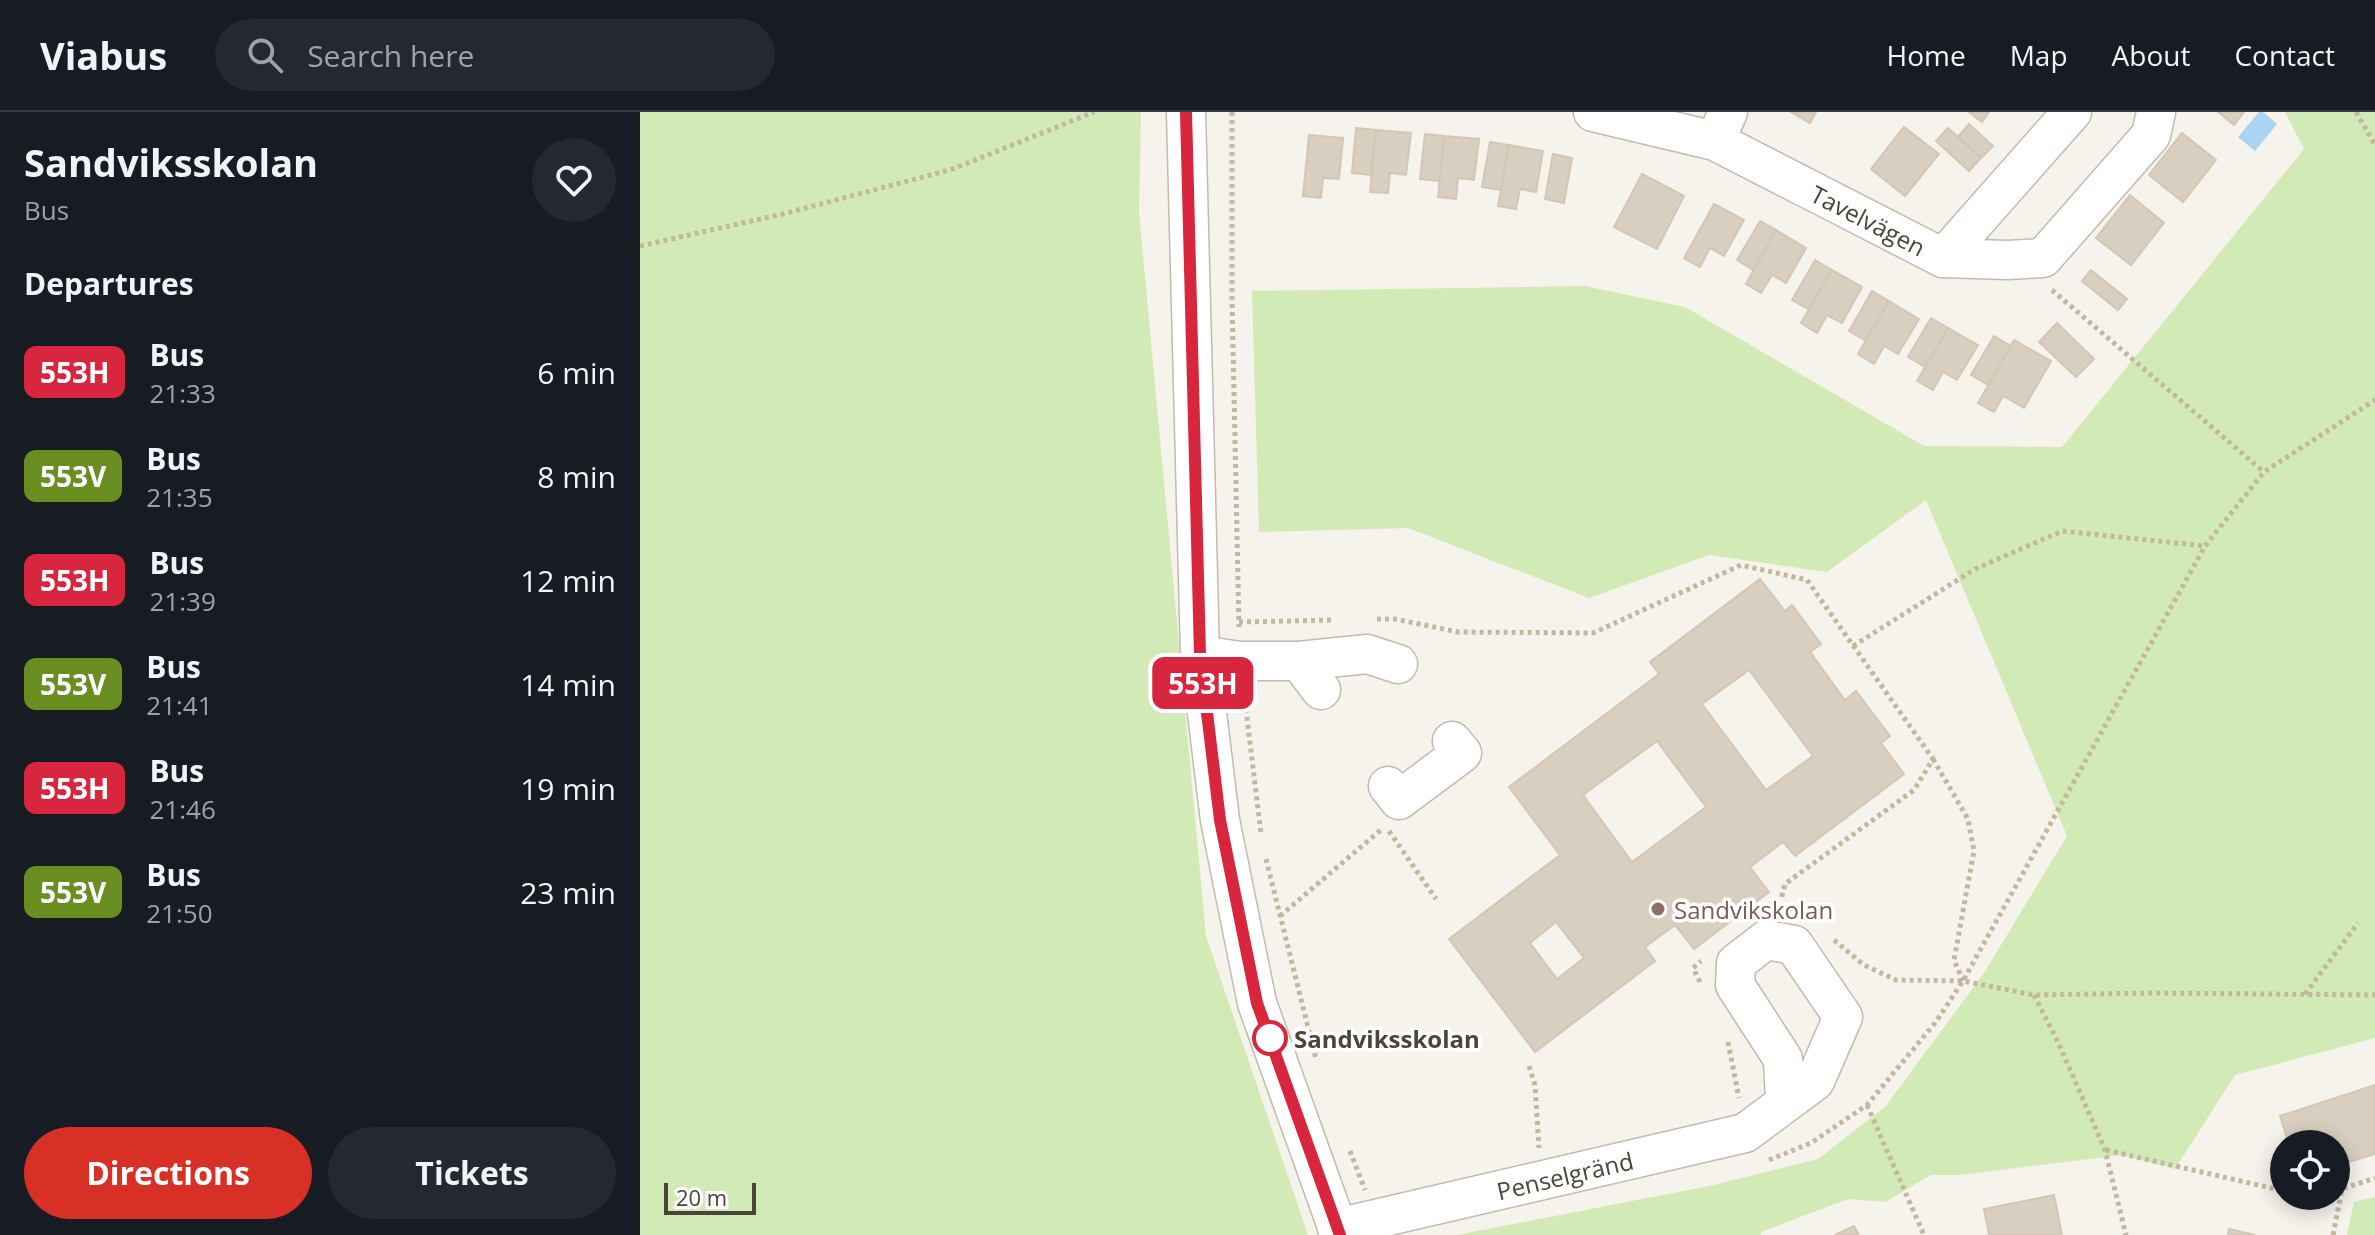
<!DOCTYPE html>
<html lang="en">
<head>
<meta charset="utf-8">
<style>
  :root { --surface:#171b24; --page:#242831; --text:#f1f3f6; --muted:#9ea1a6; --line:#363941; --accent:#d93025 }
  body { margin:0; font-family:"Open Sans",sans-serif; background:var(--page); color:var(--text); height:100vh; display:flex; flex-direction:column; font-size:30px; white-space:nowrap }
  * { box-sizing:border-box; margin:0 }
  p { font-size:26px; color:var(--muted) }
  .icon { flex:none; width:44px; height:44px; fill:none; stroke:currentColor; stroke-width:2; stroke-linecap:round; stroke-linejoin:round }
  .map { position:relative; flex:1; overflow:hidden }
  .details { display:flex; flex-direction:column; background:var(--surface); width:640px }
  .details>* { flex:none }
  .badge { padding:0 16px; border-radius:12px; font-size:28px; line-height:52px }
  .controls { position:absolute; left:1630px; top:1018px; display:grid; gap:16px }
  .controls a { display:grid; place-items:center; width:80px; height:80px; border-radius:50%; background:var(--surface); box-shadow:0 4px 20px #0003; font-size:40px }
  .scale { position:absolute; left:24px; bottom:20px; width:92px; box-sizing:border-box; padding-left:8px; border:4px solid #4b4439; border-top:0; font-size:22px; line-height:28px; white-space:nowrap; color:#4b4439; -webkit-text-stroke:6px #fff; paint-order:stroke }
  .map>.badge { position:absolute; translate:-50% -50%; box-shadow:0 0 0 4px #fff }
  h2 { padding:0 24px; font-size:30px; line-height:72px }
  .round { display:grid; place-items:center; flex:none; width:84px; height:84px; border-radius:42px; background:var(--page) }
  .summary { display:flex; align-items:center; justify-content:space-between; height:136px; padding:0 24px }
  h1 { font-size:38px; font-weight:700; line-height:60px }
  .primary-button { display:flex; gap:16px; margin-top:auto; padding:16px 24px }
  .primary-button a { flex:1; height:92px; border-radius:48px; background:var(--accent); color:#fff; font-size:32px; font-weight:700; line-height:92px; text-align:center }
  .primary-button a+a { background:var(--page); color:var(--text) }
  ul { padding:0; list-style:none }
  li { display:flex; align-items:center; gap:24px; height:104px; padding:0 24px }
  li div { flex:1 }
  li b { display:block; font-size:30px }
  li em { font-style:normal }
  li .badge { min-width:88px; font-weight:700; text-align:center }
  header { display:flex; align-items:center; gap:48px; box-sizing:border-box; height:112px; padding:0 40px; background:var(--surface); border-bottom:2px solid var(--line) }
  header strong { font-size:38px }
  nav { display:flex; gap:44px; margin-inline-start:auto; font-size:28px }
  .search { width:560px; height:72px; background:var(--page); display:flex; align-items:center; gap:20px; box-sizing:border-box; padding:0 28px; border-radius:44px; color:var(--muted); font-size:30px }
  main { display:flex; flex:1; min-height:0 }
  .map>svg:first-child { display:block }
</style>
</head>
<body>
<header>
<strong>Viabus</strong>
<div class="search"><svg class="icon" aria-label="search" viewBox="0 0 24 24"><circle cx="10" cy="10" r="6"/><path d="M15 15l6 6"/></svg>Search here</div>
<nav><a>Home</a><a>Map</a><a>About</a><a>Contact</a></nav>
</header>
<main>
<section class="details">
<div class="summary"><div><h1>Sandviksskolan</h1><p>Bus</p></div><a class="round"><svg class="icon" aria-label="heart" viewBox="0 0 24 24"><path d="M12 20l-8-8c-3-5 5-10 8-4 3-6 11-1 8 4z"/></svg></a></div>
<h2>Departures</h2>
<ul>
<li><span class="badge" style="background:#d7263d;color:#fff">553H</span><div><b>Bus</b><p>21:33</p></div><em>6 min</em></li>
<li><span class="badge" style="background:#6b8e23;color:#fff">553V</span><div><b>Bus</b><p>21:35</p></div><em>8 min</em></li>
<li><span class="badge" style="background:#d7263d;color:#fff">553H</span><div><b>Bus</b><p>21:39</p></div><em>12 min</em></li>
<li><span class="badge" style="background:#6b8e23;color:#fff">553V</span><div><b>Bus</b><p>21:41</p></div><em>14 min</em></li>
<li><span class="badge" style="background:#d7263d;color:#fff">553H</span><div><b>Bus</b><p>21:46</p></div><em>19 min</em></li>
<li><span class="badge" style="background:#6b8e23;color:#fff">553V</span><div><b>Bus</b><p>21:50</p></div><em>23 min</em></li>
</ul>
<div class="primary-button"><a>Directions</a><a>Tickets</a></div>
</section>
<div class="map">
<svg width="1735" height="1123" viewBox="0 0 1735 1123">
  <rect width="100%" height="100%" fill="#f6f3ec"/>
  <g fill="#d2eab5">
    <polygon points="0,0 501,0 499,100 566,824 668,1123 0,1123"/>
    <polygon points="1645,0 1735,0 1735,926 1595,963 1535,1057 1482,1043 1320,1063 1291,1063 1245,1090 1208,1087 1121,1120 1121,1123 817,1123 1069,1074 1178,1047 1245,995 1344,861 1427,724 1286,388 1187,460 1069,443 949,486 768,416 619,420 612,179 945,174 1045,195 1284,334 1422,335 1664,37"/>
    <polygon points="1735,1085 1735,1123 1707,1123 1714,1090"/>
  </g>
  <polygon fill="#a9d4f2" points="1619,0 1623,0 1637,12 1615,39 1598,25"/>
  <g fill="#d8cfc1" stroke="#d3c7b4" stroke-width="2" fill-rule="evenodd">
    <polygon points="1151,0 1176,0 1170,11"/>
    <polygon points="1329,0 1349,0 1342,10"/>
    <polygon points="1578,0 1604,0 1594,13"/>
    <polygon points="1329,12 1353,34 1341,46 1318,25"/>
    <polygon points="1264,15 1299,42 1265,84 1231,57"/>
    <polygon points="716,16 736,18 731,63 712,61"/>
    <polygon points="1308,16 1341,46 1329,59 1296,29"/>
    <polygon points="736,18 771,21 766,63 750,61 748,81 730,80"/>
    <polygon points="1542,21 1576,48 1543,90 1509,63"/>
    <polygon points="785,22 804,24 800,69 780,67"/>
    <polygon points="669,23 703,26 699,67 683,66 681,86 663,84"/>
    <polygon points="804,24 839,27 834,68 818,66 816,87 798,85"/>
    <polygon points="850,30 869,33 861,78 842,75"/>
    <polygon points="869,33 903,39 896,80 880,77 876,97 858,94"/>
    <polygon points="913,42 932,46 924,91 905,87"/>
    <polygon points="1002,62 1044,84 1017,137 974,115"/>
    <polygon points="1490,83 1524,111 1491,153 1456,126"/>
    <polygon points="1074,92 1104,108 1084,144 1070,136 1060,155 1044,146"/>
    <polygon points="1120,109 1136,118 1113,158 1097,148"/>
    <polygon points="1136,118 1166,136 1146,171 1132,163 1121,181 1106,172"/>
    <polygon points="1175,148 1192,158 1170,198 1152,188"/>
    <polygon points="1192,158 1222,175 1202,211 1187,203 1177,221 1161,211"/>
    <polygon points="1451,158 1487,187 1478,198 1442,169"/>
    <polygon points="1232,179 1249,189 1226,229 1209,219"/>
    <polygon points="1249,189 1279,207 1258,242 1244,234 1234,252 1218,242"/>
    <polygon points="1291,206 1308,216 1285,255 1268,245"/>
    <polygon points="1417,211 1454,247 1436,265 1399,230"/>
    <polygon points="1308,216 1338,233 1317,268 1303,260 1293,278 1277,269"/>
    <polygon points="1354,224 1371,234 1348,273 1331,263"/>
    <polygon points="1374,228 1411,249 1384,296 1363,284 1354,300 1338,291"/>
    <path d="M1120,467L1145,499L1152,493L1181,532L1170,540L1205,588L1216,579L1250,624L1241,631L1264,662L1155,744L1143,730L1110,755L1129,780L1054,837L1035,813L1005,835L1015,849L895,940L809,827L920,743L869,675L1019,562L1010,550ZM1109,558L1173,644L1126,678L1062,592ZM1017,629L1066,695L992,750L943,683ZM916,810L944,846L917,867L890,831Z"/>
    <polygon points="1735,973 1735,1042 1696,1054 1696,1032 1649,1032 1640,1004"/>
    <polygon points="1414,1083 1422,1123 1349,1123 1344,1097"/>
    <polygon points="1214,1114 1219,1123 1195,1123"/>
    <polygon points="1589,1117 1615,1123 1588,1123"/>
  </g>
  <g fill="none" stroke-linecap="round" stroke-linejoin="round">
    <defs>
      <g id="minor">
        <polyline points="546,0 560,543 580,708 617,891 700,1123"/>
        <path id="s1" d="M953,0L1075,29L1303,146L1368,148L1403,146L1511,23L1516,0"/>
        <polyline points="1075,29 1088,0"/>
        <polyline points="1303,146 1432,0"/>
        <polyline points="560,543 600,549 659,549 681,578"/>
        <polyline points="659,549 727,542 758,552"/>
        <polyline points="748,674 759,688 822,641 812,629"/>
        <path id="s2" d="M697,1116L1105,1021L1175,969L1203,905L1154,833L1126,828L1096,851L1095,873L1143,947L1145,991"/>
      </g>
    </defs>
    <use href="#minor" stroke="#c2bbae" stroke-width="41"/>
    <g stroke="#c4b79f" stroke-width="5" stroke-dasharray="4 4" stroke-linecap="butt">
      <polyline points="592,0 592,187 599,515"/>
      <polyline points="1716,0 1735,33"/>
      <polyline points="0,134 143,102 313,57 454,0"/>
      <polyline points="1412,178 1624,360"/>
      <polyline points="737,507 755,507 818,520 953,521 1101,453 1167,468 1293,647 1274,678 1145,772 1141,788"/>
      <polyline points="599,510 695,508"/>
      <polyline points="1213,534 1335,457 1422,419 1565,434"/>
      <polyline points="604,581 621,722"/>
      <polyline points="1293,647 1328,707 1334,739 1314,848 1323,869"/>
      <polyline points="749,719 796,787"/>
      <polyline points="626,747 676,947"/>
      <polyline points="640,804 743,716"/>
      <polyline points="1194,828 1224,853 1256,868 1323,869 1394,883 1512,881 1735,883"/>
      <polyline points="1060,870 1053,856 1061,849"/>
      <polyline points="1665,882 1718,811"/>
      <polyline points="1394,883 1418,930 1465,1038 1486,1123"/>
      <polyline points="1088,930 1099,986"/>
      <polyline points="889,954 895,973 899,1036"/>
      <polyline points="1227,993 1284,1123"/>
      <polyline points="1466,1038 1644,1079"/>
      <polyline points="710,1039 725,1078"/>
      <polyline points="1129,1048 1171,1031 1227,993 1295,911 1323,869 1565,434 1624,360 1735,288"/>
      <polyline points="1696,1079 1735,1066"/>
      <polyline points="1666,1084 1674,1086 1680,1084"/>
      <polyline points="1693,1123 1702,1077"/>
    </g>
    <use href="#minor" stroke="#fff" stroke-width="38"/>
  </g>
  <g fill="none" stroke-linecap="round" stroke-linejoin="round">
    <defs>
      <polyline id="line" points="546,0 560,543 580,708 617,891 700,1123"/>
    </defs>
    <use href="#line" stroke="#fff" stroke-width="18"/>
    <use href="#line" stroke="#d7263d" stroke-width="12"/>
  </g>
  <circle fill="#8d6e63" stroke="#fff" stroke-width="3" cx="1018" cy="797" r="8"/>
  <circle fill="#fff" stroke="#d7263d" stroke-width="4" cx="630" cy="926" r="16"/>
  <g text-anchor="middle" dominant-baseline="central" stroke-width="7" stroke-linejoin="round" paint-order="stroke">
    <g font-size="24" fill="#4b4439" stroke="#fff">
      <text stroke="none"><textPath href="#s1" startOffset="298">Tavelvägen</textPath></text>
      <text stroke="none"><textPath href="#s2" startOffset="234">Penselgränd</textPath></text>
    </g>
    <g font-size="24" fill="#785e54" stroke="#fff" text-anchor="start">
      <text x="1034" y="797">Sandvikskolan</text>
    </g>
    <g font-size="24" font-weight="bold" fill="#4b4439" stroke="#fff" text-anchor="start">
      <text x="654" y="926">Sandviksskolan</text>
    </g>
  </g>
</svg>
<div class="controls">
<a><svg class="icon" aria-label="locate" viewBox="0 0 24 24"><circle cx="12" cy="12" r="6"/><path d="M12 2v4M12 18v4M2 12h4M18 12h4"/></svg></a>
</div>
<div class="scale">20 m</div>
<b class="badge" style="left:563px;top:571px;background:#d7263d;color:#fff">553H</b>
</div>
</main>
</body>
</html>
